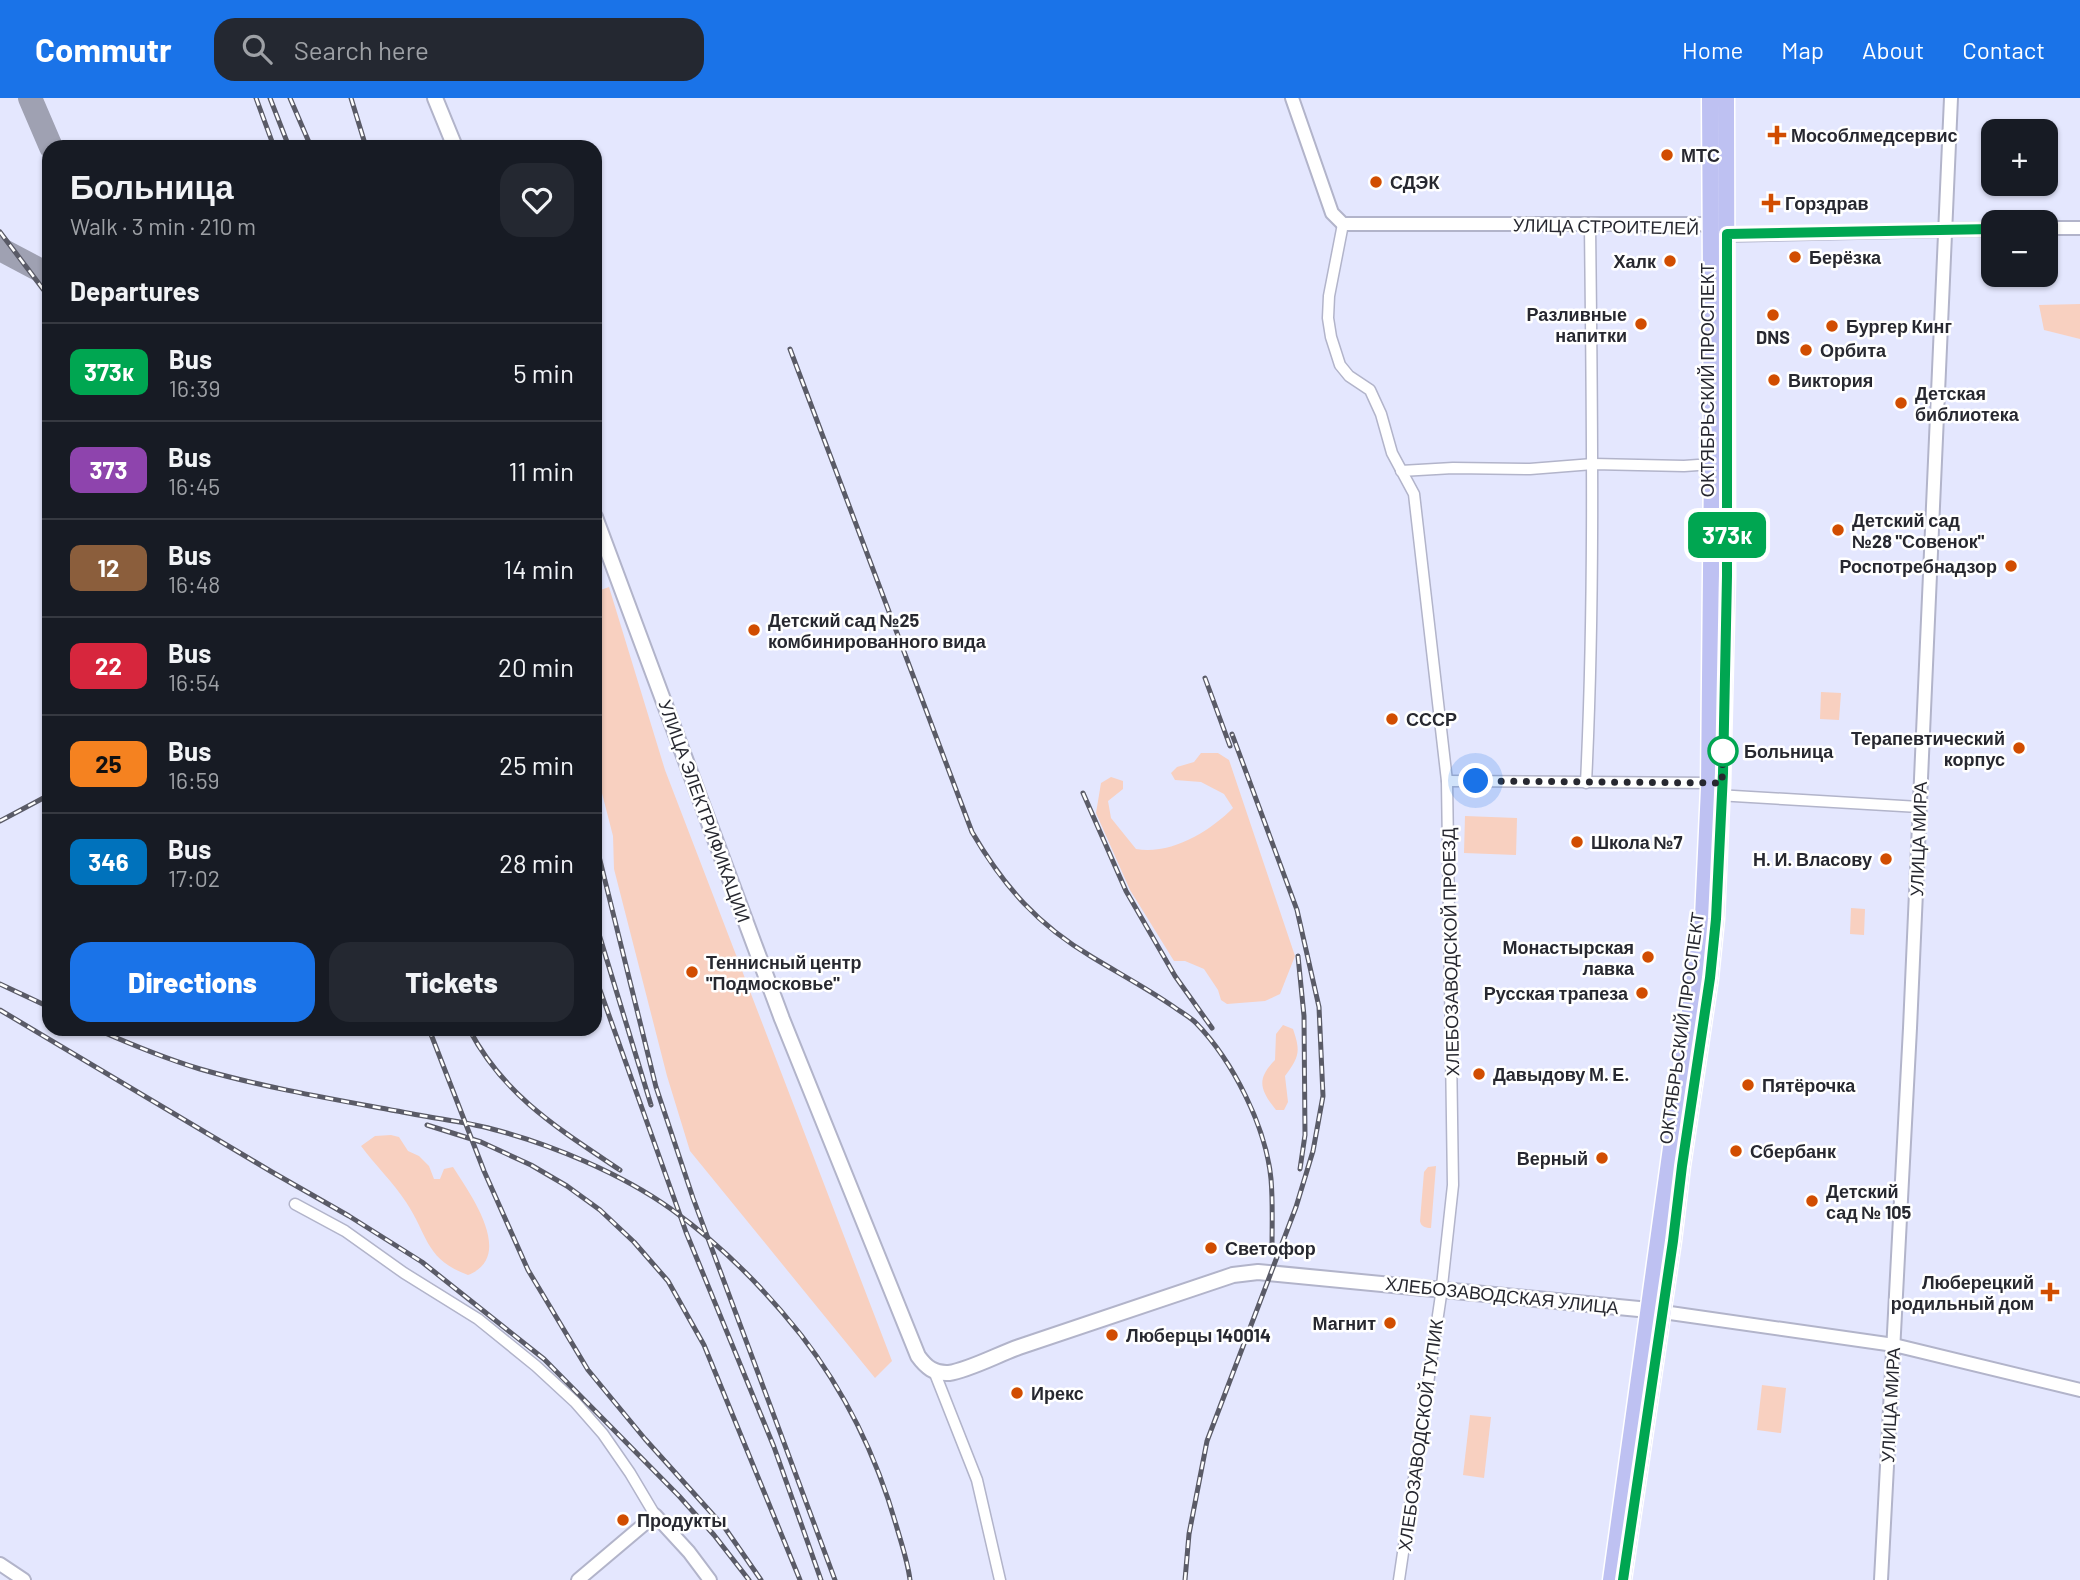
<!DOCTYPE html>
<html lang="en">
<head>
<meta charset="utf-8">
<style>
  :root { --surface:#171b24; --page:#242831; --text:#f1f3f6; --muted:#9ea1a6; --line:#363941; --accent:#1a73e8 }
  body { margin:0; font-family:Barlow,sans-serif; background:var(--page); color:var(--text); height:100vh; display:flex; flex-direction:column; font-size:26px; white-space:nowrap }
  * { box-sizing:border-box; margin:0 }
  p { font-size:23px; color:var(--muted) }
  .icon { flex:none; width:38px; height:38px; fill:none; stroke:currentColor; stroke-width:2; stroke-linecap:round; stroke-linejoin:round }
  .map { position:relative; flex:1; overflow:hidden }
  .side { position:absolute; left:42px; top:42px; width:560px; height:896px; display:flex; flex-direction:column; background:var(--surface); border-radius:21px; box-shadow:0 2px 5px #0004 }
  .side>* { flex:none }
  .badge { padding:0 14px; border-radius:10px; font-size:24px; line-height:46px }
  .fabs { position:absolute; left:1981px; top:21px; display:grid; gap:14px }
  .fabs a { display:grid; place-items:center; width:77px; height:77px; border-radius:14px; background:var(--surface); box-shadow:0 2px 5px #0004; font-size:35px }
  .you { position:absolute; width:35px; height:35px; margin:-18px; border:5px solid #fff; border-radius:50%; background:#1a73e8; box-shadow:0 0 0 10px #1a73e833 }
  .map>.badge { position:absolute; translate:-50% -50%; box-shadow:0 0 0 4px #fff }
  h2 { padding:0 28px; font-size:26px; line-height:63px }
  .round { display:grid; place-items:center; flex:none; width:74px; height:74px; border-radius:21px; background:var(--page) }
  .summary { display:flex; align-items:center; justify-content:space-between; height:119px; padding:0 28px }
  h1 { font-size:33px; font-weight:800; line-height:52px }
  .action { display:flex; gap:14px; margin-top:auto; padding:14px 28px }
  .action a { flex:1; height:80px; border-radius:21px; background:var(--accent); color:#fff; font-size:28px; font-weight:800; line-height:80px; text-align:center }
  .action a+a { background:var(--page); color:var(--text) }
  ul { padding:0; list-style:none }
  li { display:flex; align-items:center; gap:21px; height:98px; padding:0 28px; border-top:2px solid var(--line) }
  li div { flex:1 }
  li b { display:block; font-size:26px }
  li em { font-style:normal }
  li .badge { min-width:77px; font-weight:700; text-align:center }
  header { display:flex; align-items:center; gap:42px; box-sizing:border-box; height:98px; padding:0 35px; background:var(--accent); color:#fff }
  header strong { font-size:33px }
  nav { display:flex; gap:38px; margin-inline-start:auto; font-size:24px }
  .search { width:490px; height:63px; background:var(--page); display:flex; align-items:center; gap:18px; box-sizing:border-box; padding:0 24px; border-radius:21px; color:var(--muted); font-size:26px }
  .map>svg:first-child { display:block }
</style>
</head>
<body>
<header>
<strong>Commutr</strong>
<div class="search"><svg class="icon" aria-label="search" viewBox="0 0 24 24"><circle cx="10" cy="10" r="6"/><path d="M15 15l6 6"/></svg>Search here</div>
<nav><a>Home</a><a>Map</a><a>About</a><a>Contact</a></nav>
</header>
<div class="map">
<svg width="2080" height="1482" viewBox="0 0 2080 1482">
  <rect width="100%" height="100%" fill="#e4e7fe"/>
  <g fill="#f8d0c0">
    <polygon points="2080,206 2080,241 2044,232 2039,207"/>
    <polygon points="609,489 665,672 892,1263 875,1280 690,1053 667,978 614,771 613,738 595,668 595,494"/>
    <polygon points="1821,594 1841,595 1839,622 1820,621"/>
    <path d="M1201,655H1218L1229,662L1295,858L1280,896L1265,903L1227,906L1221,902L1218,892L1204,871L1185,863H1174L1130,792L1096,715L1101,685L1111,679L1123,683V691L1108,703L1111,720L1136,751C1171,757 1209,734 1233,710L1224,696L1201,684L1175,682L1171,675L1177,669L1194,664Z"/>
    <polygon points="1465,718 1517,720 1516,757 1464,755"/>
    <polygon points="1851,810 1865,811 1864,837 1850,836"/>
    <path d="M1283,927L1293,931C1301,954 1299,959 1285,978L1288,1004L1284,1012H1276C1260,992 1256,981 1275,962L1276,936Z"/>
    <path d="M391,1037L399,1039L408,1053L419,1058L429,1068L434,1081H440L444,1071L453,1069C470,1096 516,1158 468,1177C425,1161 429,1139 406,1104C393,1084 375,1067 361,1048L375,1038Z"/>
    <path d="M1436,1068L1431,1130C1426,1130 1421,1129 1420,1123L1424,1074L1428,1069Z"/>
    <polygon points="1762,1287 1786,1290 1781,1335 1757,1332"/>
    <polygon points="1470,1317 1491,1319 1484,1380 1463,1377"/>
  </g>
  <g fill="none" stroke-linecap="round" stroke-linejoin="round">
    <g stroke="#9fa1b2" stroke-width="24">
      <polyline points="30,0 51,49"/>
      <polyline points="0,151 49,177"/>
    </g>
    <defs>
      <g id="minor">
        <polyline points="1343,126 1329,198 1328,220 1331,239 1340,267 1349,278 1370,292 1381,316 1392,355 1414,396 1447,683 1453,1087 1441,1197 1399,1482"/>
        <polyline points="1401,373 1453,370 1530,371 1593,366 1684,368 1712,366"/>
        <polyline points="1447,683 1711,685"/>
        <path d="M1586,685C1595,499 1592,313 1590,127"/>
        <polyline points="1717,697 1919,709"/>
        <polyline points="295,1106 345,1133 404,1175 478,1221 536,1268 575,1304 603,1336 630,1375 655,1417"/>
        <polyline points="934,1273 977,1382 1000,1482"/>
      </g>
      <g id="tertiary">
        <polyline points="1292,0 1332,115 1343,126 1701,126 1727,137 1993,131"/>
        <polyline points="2046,130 2080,130"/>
        <polyline points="1656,1213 1894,1247 2080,1292"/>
        <polyline points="0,1466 24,1482"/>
        <polyline points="578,1482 655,1417 689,1454 710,1482"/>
        <polyline points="1881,1482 1910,930 1951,0"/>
      </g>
      <g id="secondary">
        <polyline points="435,0 455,49"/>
        <path d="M595,419L782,921L918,1258C926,1269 934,1276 949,1275C969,1272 999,1256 1019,1249C1091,1225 1162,1201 1233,1177L1258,1174L1649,1212"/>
      </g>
      <g id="primary">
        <polyline points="1611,1482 1703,819 1709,690 1712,366 1710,0"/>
        <polyline points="1623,1482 1673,1143 1682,1068 1710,880 1716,821 1722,685 1727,478 1726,0"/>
      </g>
    </defs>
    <use href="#minor" stroke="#b2b4ca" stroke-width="13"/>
    <use href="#tertiary" stroke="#b2b4ca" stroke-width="16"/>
    <use href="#secondary" stroke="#b2b4ca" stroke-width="18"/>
    <use href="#primary" stroke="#fff" stroke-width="19"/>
    <use href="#minor" stroke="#fff" stroke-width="10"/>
    <use href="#tertiary" stroke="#fff" stroke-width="12"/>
    <use href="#secondary" stroke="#fff" stroke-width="14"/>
    <use href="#primary" stroke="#bec1f2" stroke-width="16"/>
    <defs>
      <g id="rail">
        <polyline points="256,0 274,49"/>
        <polyline points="270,0 289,49"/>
        <polyline points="290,0 311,49"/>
        <polyline points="351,0 366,49"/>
        <polyline points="0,134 49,199"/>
        <path d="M790,251L972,734C1004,789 1038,827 1092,859C1120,876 1148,891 1174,909C1181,914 1190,919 1196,925C1233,963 1266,1029 1271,1081C1273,1104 1272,1128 1272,1151"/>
        <polyline points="1205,580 1230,648"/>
        <polyline points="1083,695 1126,793 1175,878 1212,930"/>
        <polyline points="0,723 49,697"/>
        <polyline points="595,742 656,989 693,1100 835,1482"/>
        <polyline points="595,823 651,1007"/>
        <polyline points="1298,858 1304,918 1305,1037 1300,1071"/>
        <polyline points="595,878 686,1134 774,1349 821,1482"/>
        <polyline points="0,886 49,909"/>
        <polyline points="0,912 272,1074 349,1118 422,1164 544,1261 679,1398 714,1437 749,1482"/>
        <path d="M96,931C130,946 164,960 200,971C273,992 350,1004 424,1018C447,1022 470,1025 492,1031C551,1046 622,1076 671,1111C720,1146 763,1189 801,1237C846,1295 877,1359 897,1430C902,1447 908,1465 910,1482"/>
        <polyline points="429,931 484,1073 528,1172 588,1272 645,1341 725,1430 761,1482"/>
        <path d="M469,931C504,998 559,1031 620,1072"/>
        <polyline points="427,1027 481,1044 531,1067 567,1088 600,1112 634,1144 668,1183 704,1247 800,1482"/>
        <polyline points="1185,1482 1189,1436 1207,1343 1296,1109 1313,1053 1323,998 1319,909 1297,812 1232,636"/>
      </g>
    </defs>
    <use href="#rail" stroke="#5a5b67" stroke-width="5"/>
    <use href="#rail" stroke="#fff" stroke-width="2.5" stroke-dasharray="8" stroke-linecap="butt"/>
  </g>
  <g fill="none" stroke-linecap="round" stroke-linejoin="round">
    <defs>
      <polyline id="line" points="1623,1482 1673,1143 1682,1068 1710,880 1716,821 1723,675 1727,478 1727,136 1993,131"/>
    </defs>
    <use href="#line" stroke="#fff" stroke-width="16"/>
    <use href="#line" stroke="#00a651" stroke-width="10"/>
    <polyline stroke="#272830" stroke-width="7" stroke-dasharray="0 12.6" points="1476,683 1722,685 1723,650 1723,653"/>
  </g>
  <g fill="#d14d01" stroke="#fff" stroke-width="2.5">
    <path d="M1773.5 26.5h7v7h7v7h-7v7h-7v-7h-7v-7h7z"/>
    <circle cx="1667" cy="57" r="7"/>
    <circle cx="1376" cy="84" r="7"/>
    <path d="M1767.5 94.5h7v7h7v7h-7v7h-7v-7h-7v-7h7z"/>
    <circle cx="1795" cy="159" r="7"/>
    <circle cx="1670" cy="163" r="7"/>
    <circle cx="1773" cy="217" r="7"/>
    <circle cx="1641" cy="226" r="7"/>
    <circle cx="1832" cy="228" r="7"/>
    <circle cx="1806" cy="252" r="7"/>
    <circle cx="1774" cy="282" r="7"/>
    <circle cx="1901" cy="305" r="7"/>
    <circle cx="1838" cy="432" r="7"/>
    <circle cx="2011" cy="468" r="7"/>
    <circle cx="754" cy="532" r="7"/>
    <circle cx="1392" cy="621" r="7"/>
    <circle cx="2019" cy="650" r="7"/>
    <circle cx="1577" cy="744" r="7"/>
    <circle cx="1886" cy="761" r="7"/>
    <circle cx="1648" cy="859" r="7"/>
    <circle cx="692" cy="874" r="7"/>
    <circle cx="1642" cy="895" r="7"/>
    <circle cx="1479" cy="976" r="7"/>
    <circle cx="1748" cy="987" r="7"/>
    <circle cx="1736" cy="1053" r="7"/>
    <circle cx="1602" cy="1060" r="7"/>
    <circle cx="1812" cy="1103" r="7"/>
    <circle cx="1211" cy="1150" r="7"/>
    <path d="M2046.5 1183.5h7v7h7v7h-7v7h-7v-7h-7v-7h7z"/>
    <circle cx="1390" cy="1225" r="7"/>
    <circle cx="1112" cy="1237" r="7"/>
    <circle cx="1017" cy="1295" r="7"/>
    <circle cx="623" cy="1422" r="7"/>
  </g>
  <circle fill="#fff" stroke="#00a651" stroke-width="3.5" cx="1723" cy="653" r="14"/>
  <g text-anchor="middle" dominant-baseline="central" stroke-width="5" stroke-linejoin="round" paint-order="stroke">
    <g font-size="18" font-weight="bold" fill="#272830" stroke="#fff" text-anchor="start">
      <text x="1791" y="37">Мособлмедсервис</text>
      <text x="1681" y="57">МТС</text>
      <text x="1390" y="84">СДЭК</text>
      <text x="1785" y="105">Горздрав</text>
      <text x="1809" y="159">Берёзка</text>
      <text x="1656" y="163" text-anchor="end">Халк</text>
      <text x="1627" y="216" text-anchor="end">Разливные<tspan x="1627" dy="21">напитки</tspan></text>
      <text x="1846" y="228">Бургер Кинг</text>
      <text x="1773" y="239" text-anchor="middle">DNS</text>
      <text x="1820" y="252">Орбита</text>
      <text x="1788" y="282">Виктория</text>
      <text x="1915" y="295">Детская<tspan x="1915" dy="21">библиотека</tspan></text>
      <text x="1852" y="422">Детский сад<tspan x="1852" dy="21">№28 "Совенок"</tspan></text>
      <text x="1997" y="468" text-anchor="end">Роспотребнадзор</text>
      <text x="768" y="522">Детский сад №25<tspan x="768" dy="21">комбинированного вида</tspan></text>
      <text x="1406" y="621">СССР</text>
      <text x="2005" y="640" text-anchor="end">Терапевтический<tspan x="2005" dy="21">корпус</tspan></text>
      <text x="1591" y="744">Школа №7</text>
      <text x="1872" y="761" text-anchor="end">Н. И. Власову</text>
      <text x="1634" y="849" text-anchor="end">Монастырская<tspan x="1634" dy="21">лавка</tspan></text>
      <text x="706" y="864">Теннисный центр<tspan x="706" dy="21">"Подмосковье"</tspan></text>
      <text x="1628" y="895" text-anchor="end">Русская трапеза</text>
      <text x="1493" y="976">Давыдову М. Е.</text>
      <text x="1762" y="987">Пятёрочка</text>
      <text x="1750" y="1053">Сбербанк</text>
      <text x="1588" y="1060" text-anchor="end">Верный</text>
      <text x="1826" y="1093">Детский<tspan x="1826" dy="21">сад № 105</tspan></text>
      <text x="1225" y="1150">Светофор</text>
      <text x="2034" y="1184" text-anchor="end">Люберецкий<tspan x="2034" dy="21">родильный дом</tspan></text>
      <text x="1376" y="1225" text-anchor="end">Магнит</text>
      <text x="1126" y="1237">Люберцы 140014</text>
      <text x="1031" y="1295">Ирекс</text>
      <text x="637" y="1422">Продукты</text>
    </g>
    <g font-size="18" fill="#272830" stroke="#fff">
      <text transform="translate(1606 128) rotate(1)">УЛИЦА СТРОИТЕЛЕЙ</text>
      <text transform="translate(1707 282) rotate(-90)">ОКТЯБРЬСКИЙ ПРОСПЕКТ</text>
      <text transform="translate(705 713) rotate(70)">УЛИЦА ЭЛЕКТРИФИКАЦИИ</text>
      <text transform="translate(1918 741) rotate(-88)">УЛИЦА МИРА</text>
      <text transform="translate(1450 854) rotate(-91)">ХЛЕБОЗАВОДСКОЙ ПРОЕЗД</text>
      <text transform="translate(1681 930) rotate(-82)">ОКТЯБРЬСКИЙ ПРОСПЕКТ</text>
      <text transform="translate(1502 1197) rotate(6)">ХЛЕБОЗАВОДСКАЯ УЛИЦА</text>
      <text transform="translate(1890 1307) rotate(-87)">УЛИЦА МИРА</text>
      <text transform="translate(1420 1337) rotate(-82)">ХЛЕБОЗАВОДСКОЙ ТУПИК</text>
    </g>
    <g font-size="18" font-weight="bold" fill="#272830" stroke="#fff" text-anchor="start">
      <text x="1744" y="653">Больница</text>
    </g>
  </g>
</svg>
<div class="fabs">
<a>+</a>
<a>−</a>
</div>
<div class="you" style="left:1476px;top:683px"></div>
<b class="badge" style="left:1727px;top:437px;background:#00a651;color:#fff">373к</b>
<section class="side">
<div class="summary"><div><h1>Больница</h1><p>Walk · 3 min · 210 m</p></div><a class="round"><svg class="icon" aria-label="heart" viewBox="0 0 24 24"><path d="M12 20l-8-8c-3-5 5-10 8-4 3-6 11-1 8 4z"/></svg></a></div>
<h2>Departures</h2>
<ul>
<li><span class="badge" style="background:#00a651;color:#fff">373к</span><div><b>Bus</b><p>16:39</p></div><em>5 min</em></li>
<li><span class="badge" style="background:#8e44ad;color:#fff">373</span><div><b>Bus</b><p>16:45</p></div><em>11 min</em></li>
<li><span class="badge" style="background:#8b5e3c;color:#fff">12</span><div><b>Bus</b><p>16:48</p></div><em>14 min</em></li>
<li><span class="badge" style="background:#d7263d;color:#fff">22</span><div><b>Bus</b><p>16:54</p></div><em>20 min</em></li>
<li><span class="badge" style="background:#f58220;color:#111">25</span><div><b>Bus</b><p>16:59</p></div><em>25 min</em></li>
<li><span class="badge" style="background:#0072bc;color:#fff">346</span><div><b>Bus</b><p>17:02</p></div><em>28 min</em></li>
</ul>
<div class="action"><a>Directions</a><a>Tickets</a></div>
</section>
</div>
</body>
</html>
